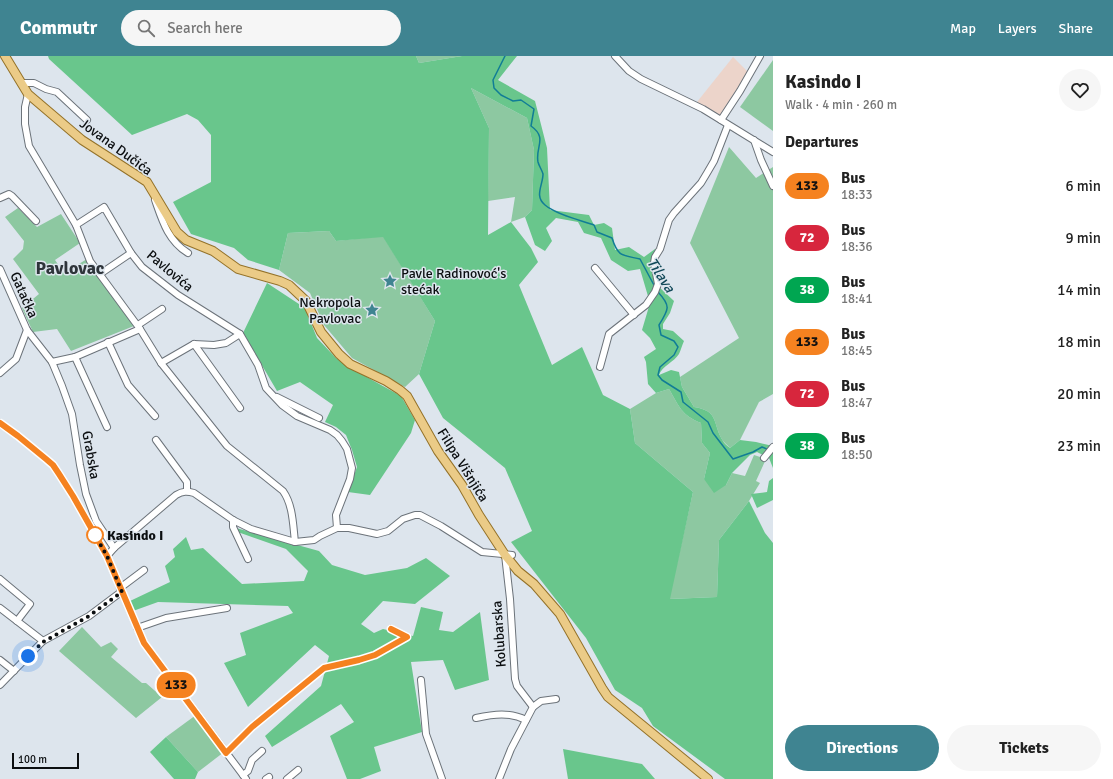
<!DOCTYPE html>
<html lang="en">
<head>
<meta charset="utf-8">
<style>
  :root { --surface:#fff; --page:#f6f6f6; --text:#222; --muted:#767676; --accent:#3f8491 }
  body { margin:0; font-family:Signika,sans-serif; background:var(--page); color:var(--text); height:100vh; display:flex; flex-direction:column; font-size:15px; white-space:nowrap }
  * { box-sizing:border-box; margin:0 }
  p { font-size:13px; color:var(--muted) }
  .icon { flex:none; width:22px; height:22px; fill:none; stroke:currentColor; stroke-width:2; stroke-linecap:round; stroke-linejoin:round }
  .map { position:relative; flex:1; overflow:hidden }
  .sheet { display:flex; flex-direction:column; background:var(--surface); width:340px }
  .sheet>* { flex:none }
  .badge { padding:0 8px; border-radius:13px; font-size:14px; line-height:26px }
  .scale { position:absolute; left:12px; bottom:10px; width:67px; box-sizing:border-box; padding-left:4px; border:2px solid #0b0e10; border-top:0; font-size:11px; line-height:14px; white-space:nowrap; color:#0b0e10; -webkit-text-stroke:3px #dde5ed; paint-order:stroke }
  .you { position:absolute; width:20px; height:20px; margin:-10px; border:3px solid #fff; border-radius:50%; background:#1a73e8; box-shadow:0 0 0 6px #1a73e833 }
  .map>.badge { position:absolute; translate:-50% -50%; box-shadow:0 0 0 2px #fff }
  h2 { padding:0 12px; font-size:15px; line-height:36px }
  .round { display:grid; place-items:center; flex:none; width:42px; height:42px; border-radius:21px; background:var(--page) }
  .overview { display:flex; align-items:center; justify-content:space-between; height:68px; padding:0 12px }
  h1 { font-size:19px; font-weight:800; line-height:30px }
  .action { display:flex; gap:8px; margin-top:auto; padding:8px 12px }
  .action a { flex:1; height:46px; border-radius:24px; background:var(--accent); color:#fff; font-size:16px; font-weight:800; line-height:46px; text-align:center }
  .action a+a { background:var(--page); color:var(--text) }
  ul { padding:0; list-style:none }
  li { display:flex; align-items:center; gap:12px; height:52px; padding:0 12px }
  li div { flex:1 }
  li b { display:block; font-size:15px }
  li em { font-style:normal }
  li .badge { min-width:44px; font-weight:700; text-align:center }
  header { display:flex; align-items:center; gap:24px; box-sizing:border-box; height:56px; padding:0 20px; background:var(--accent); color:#fff }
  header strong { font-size:19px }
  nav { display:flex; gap:22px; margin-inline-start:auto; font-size:14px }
  .search { width:280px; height:36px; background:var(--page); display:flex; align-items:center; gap:10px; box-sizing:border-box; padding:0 14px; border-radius:22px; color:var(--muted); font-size:15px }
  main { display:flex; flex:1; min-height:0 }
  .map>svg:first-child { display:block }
</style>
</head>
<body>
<header>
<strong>Commutr</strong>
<div class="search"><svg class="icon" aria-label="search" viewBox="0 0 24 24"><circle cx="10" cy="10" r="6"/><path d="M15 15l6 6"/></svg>Search here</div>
<nav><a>Map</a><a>Layers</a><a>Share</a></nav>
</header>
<main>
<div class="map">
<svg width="773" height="723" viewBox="0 0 773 723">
  <rect width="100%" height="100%" fill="#dde5ed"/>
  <polygon fill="#ecd4ca" points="733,1 748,16 721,60 697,46"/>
  <g fill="#8dc8a1">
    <polygon points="416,0 462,0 419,7"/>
    <polygon points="773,4 773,75 740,51"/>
    <polygon points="471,32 527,62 534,94 532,154 525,161 511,166 515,141 488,145 489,72"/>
    <path d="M729,91L756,122L773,111V338L759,346L740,384L730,392C728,390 725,387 723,385C712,368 720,355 694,351L682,331L680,321L739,282L690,187Z"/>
    <polygon points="18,152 37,171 61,158 80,187 55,204 64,217 87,203 134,270 71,295 57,273 33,276 22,252 39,238 13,203 23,193 24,185 5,161"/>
    <polygon points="329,175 336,185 383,180 435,265 419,318 405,331 352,302 324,269 310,237 279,214 288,177"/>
    <path d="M669,333C679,350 681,359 701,367L702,387L710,397L704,423L726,429L732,417L745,420L754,399L766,403L756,425L760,427L749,445L719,484L717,541L669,543L693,436L635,387L630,353L656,337Z"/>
    <polygon points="82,571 101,591 111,586 118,593 111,601 142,627 146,627 162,641 136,662 59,595"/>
    <polygon points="196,659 224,696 198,716 166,681"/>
  </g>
  <g fill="#69c68c">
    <path d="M48,0H416L419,7L462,0H517L498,24L535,45L547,92L550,154L589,159L594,169L604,167L612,172L615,194L629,191L644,201L655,193L657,229L674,245L670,257L663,268V273L673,275L684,285C682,289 681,294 679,298C674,306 662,310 659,319L671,314L679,316L682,331L694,351C720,355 712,368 723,385C724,387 727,390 730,392L740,384L756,386L773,390V412L769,402L757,396L750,399L732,417L726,429L714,437L704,423L710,397L702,387L701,367C681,359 679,350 669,333L656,337L648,328L646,306L644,301L656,293L650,282L642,274L650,247L640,213L628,215L611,204L601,182L584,177L578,166L556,162L546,172L552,185L545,195L535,189L525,161L532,154L534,94L527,62L471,32L489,72L488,179L511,166L531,192L538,206L519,229L552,309L582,291L603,339L630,353L635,387L693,436L670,543L717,541L719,484L749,445L765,477L773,487V723H725L653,670L642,652L615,634L586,582L511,486L532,475L505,412L443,362L419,318L435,265L383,181L336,185L329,175L288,177L279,214L248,204L234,192L191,178L173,146L211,126V79L198,64L187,58L132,79L49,3Z"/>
    <polygon points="267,227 305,252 317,282 336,302 372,324 401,340 415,364 411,377 370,439 348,436 357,411 352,394 346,379 336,371 325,366 333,349 300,326 277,335 243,277"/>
    <polygon points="773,422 773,444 757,452 751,438 767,436 769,425"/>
    <polygon points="236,472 319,495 332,509 365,519 407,512 426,502 450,520 415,548 383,545 361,568 374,577 383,573 413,580 421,551 443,556 439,574 453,576 480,556 489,624 455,634 443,604 411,606 422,676 374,691 381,715 360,723 347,723 330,680 354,666 341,648 272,691 265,680 321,630 329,600 315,589 248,651 224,607 246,599 240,577 293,557 288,550 158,546 133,555 130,545 170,526 165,510 175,501 173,493 186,481 191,494 203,492 242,528 304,525 308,515 286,493 235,475"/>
    <polygon points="166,681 198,716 195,723 174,723 150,696"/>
    <polygon points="563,693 642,708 655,723 568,723"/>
  </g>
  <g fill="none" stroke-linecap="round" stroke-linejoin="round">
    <g stroke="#117d96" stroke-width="1.5">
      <path d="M505,0L493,24L494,32L501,39L513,45L521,44L534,53L531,70C548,82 535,91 538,106C539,110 542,114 543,118C543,129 534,140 545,149C557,159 580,164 594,169L597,176L612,182C618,201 622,199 640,203L655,231"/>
      <path d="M658,236C671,250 669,253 659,269L661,279L674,285L678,291L674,299L660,311L658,319L662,324L681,336L683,346L708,366L713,377L733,403L753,396L762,391L769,394"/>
    </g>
    <defs>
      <g id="minor">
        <polyline points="615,0 629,15 641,23 703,53 773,96"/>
        <polyline points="22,27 34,27 46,33 57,36 87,64"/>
        <path d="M28,38L25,51V68L29,90L76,169L90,205L140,273L161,307L227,390L283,435C293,449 293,469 295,486"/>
        <polyline points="721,64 740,35 760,0"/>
        <polyline points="754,84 761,104 773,130"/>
        <polyline points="0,142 9,138 12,140 36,165"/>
        <path d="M155,144C162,164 168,185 188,197"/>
        <polyline points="76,169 104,151 131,197 142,211 178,239 240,278 258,309 266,332 282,349 297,360 330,374 337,379 342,385 347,393 352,412 350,423 336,459 337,472"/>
        <polyline points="595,212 634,259"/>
        <polyline points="0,213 27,274 52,306 62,330 72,358 80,409 86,438 96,465 114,492"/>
        <polyline points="100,218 131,197"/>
        <polyline points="138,269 162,253"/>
        <polyline points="108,286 128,329 155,360"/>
        <polyline points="194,288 240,352"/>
        <polyline points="75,301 107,371"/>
        <polyline points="52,306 75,301 140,273"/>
        <polyline points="161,307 194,288 214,289 226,287 240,278"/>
        <polyline points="600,311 609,278 646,249 655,236 658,228 654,207 655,201 660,193 669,164 674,157 701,127 707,117 714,105 728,69"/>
        <polyline points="0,317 16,303 27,274"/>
        <polyline points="277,341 319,362"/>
        <polyline points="0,367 18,380 46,403 53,409 59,418 73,440 107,500 144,587 246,723"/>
        <polyline points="156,384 187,426 187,435"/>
        <polyline points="764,402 773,391"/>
        <polyline points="233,464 233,471 248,503"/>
        <polyline points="505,499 510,543 515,623 517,630 533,651"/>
        <path d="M107,500L114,492L176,439C183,435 187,435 194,437L233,464L251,473L295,486L314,484L320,480L337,472H349L377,478L388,475L403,463L415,459H420L441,470L482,496L512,499"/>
        <polyline points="0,523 30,548 17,565"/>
        <polyline points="120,532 144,514"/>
        <polyline points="0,552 43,585"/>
        <polyline points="137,572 166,562 227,552"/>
        <polyline points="0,604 14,615"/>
        <polyline points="421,624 426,678 442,723"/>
        <polyline points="0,629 43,585 89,560 121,536"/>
        <path d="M476,662C494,658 510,656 526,664"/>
        <polyline points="226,697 252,671 324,612 359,604 375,599 407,581 391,573"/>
        <polyline points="243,719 248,715 252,704 262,695"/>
        <polyline points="266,723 269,721"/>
        <polyline points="287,723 298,714"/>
        <polyline points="499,723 511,693 533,651 541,645 556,643"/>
      </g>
      <polyline id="major" points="5,0 28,38 82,84 147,126 177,176 186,184 213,195 238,213 280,225 289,229 306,245 321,276 339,298 350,308 386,325 400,334 407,340 438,395 462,429 479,459 505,499 518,515 534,528 560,558 602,632 608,641 708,723"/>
    </defs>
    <use href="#minor" stroke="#6c737a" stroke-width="8"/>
    <use href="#major" stroke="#947229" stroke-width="10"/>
    <use href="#minor" stroke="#fff" stroke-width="6"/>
    <use href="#major" stroke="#ebcb87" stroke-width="8"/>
  </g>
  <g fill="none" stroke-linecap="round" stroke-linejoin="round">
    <defs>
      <polyline id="line" points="0,367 18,380 46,403 53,409 59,418 73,440 107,500 144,587 226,697 252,671 324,612 359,604 375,599 407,581 391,573"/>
    </defs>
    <use href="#line" stroke="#fff" stroke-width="9"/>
    <use href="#line" stroke="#f58220" stroke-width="6"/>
    <polyline stroke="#0b0e10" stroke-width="4" stroke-dasharray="0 7.2" points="28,600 43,586 89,560 122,536 107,500 95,479"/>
  </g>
  <defs>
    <symbol id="sight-bare" viewBox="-9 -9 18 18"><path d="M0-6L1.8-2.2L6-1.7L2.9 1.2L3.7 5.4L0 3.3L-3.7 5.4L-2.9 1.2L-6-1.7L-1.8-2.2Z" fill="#3f8491" stroke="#dde5ed" stroke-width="2.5" paint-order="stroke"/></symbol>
  </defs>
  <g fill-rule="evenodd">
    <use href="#sight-bare" x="380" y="215" width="20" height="20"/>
    <use href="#sight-bare" x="362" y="244" width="20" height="20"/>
  </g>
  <circle fill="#fff" stroke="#f58220" stroke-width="2" cx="95" cy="479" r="8"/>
  <g text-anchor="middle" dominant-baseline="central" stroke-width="3" stroke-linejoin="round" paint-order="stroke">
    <g font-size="14" fill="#0b0e10" stroke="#dde5ed">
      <text transform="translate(116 91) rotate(36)">Jovana Dučića</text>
      <text transform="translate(170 215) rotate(40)">Pavlovića</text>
      <text transform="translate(24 239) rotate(66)">Gatačka</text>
      <text transform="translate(91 399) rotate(80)">Grabska</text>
      <text transform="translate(463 409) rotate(58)">Filipa Višnjića</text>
      <text transform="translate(499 578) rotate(-94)">Kolubarska</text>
    </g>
    <g font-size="14" fill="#0b0e10" stroke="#dde5ed" text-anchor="start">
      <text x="401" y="217">Pavle Radinovoć's<tspan x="401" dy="16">stećak</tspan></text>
      <text x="361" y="246" text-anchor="end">Nekropola<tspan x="361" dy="16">Pavlovac</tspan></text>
    </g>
    <g font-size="14" font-weight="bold" fill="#0b0e10" stroke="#dde5ed" text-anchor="start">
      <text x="107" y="479">Kasindo I</text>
    </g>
    <g font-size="15" font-style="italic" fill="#124959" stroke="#dde5ed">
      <text transform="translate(661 219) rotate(57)">Tilava</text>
    </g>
    <g font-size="18" font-weight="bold" fill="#2e343a" stroke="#dde5ed">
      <text x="70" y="212">Pavlovac</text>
    </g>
  </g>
</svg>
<div class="scale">100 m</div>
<div class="you" style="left:28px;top:600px"></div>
<b class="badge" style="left:176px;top:629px;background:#f58220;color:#111">133</b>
</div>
<section class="sheet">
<div class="overview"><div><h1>Kasindo I</h1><p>Walk · 4 min · 260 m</p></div><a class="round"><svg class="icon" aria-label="heart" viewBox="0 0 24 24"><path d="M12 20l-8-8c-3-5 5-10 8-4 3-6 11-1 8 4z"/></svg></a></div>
<h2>Departures</h2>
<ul>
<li><span class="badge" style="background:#f58220;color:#111">133</span><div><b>Bus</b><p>18:33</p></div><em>6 min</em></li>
<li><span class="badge" style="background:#d7263d;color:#fff">72</span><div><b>Bus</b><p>18:36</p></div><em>9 min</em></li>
<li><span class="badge" style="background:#00a651;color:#fff">38</span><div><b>Bus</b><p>18:41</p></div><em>14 min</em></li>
<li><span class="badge" style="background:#f58220;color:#111">133</span><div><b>Bus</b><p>18:45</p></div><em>18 min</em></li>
<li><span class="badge" style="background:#d7263d;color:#fff">72</span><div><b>Bus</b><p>18:47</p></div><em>20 min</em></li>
<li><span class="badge" style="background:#00a651;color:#fff">38</span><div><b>Bus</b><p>18:50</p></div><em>23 min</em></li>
</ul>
<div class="action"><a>Directions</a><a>Tickets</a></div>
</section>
</main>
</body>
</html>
